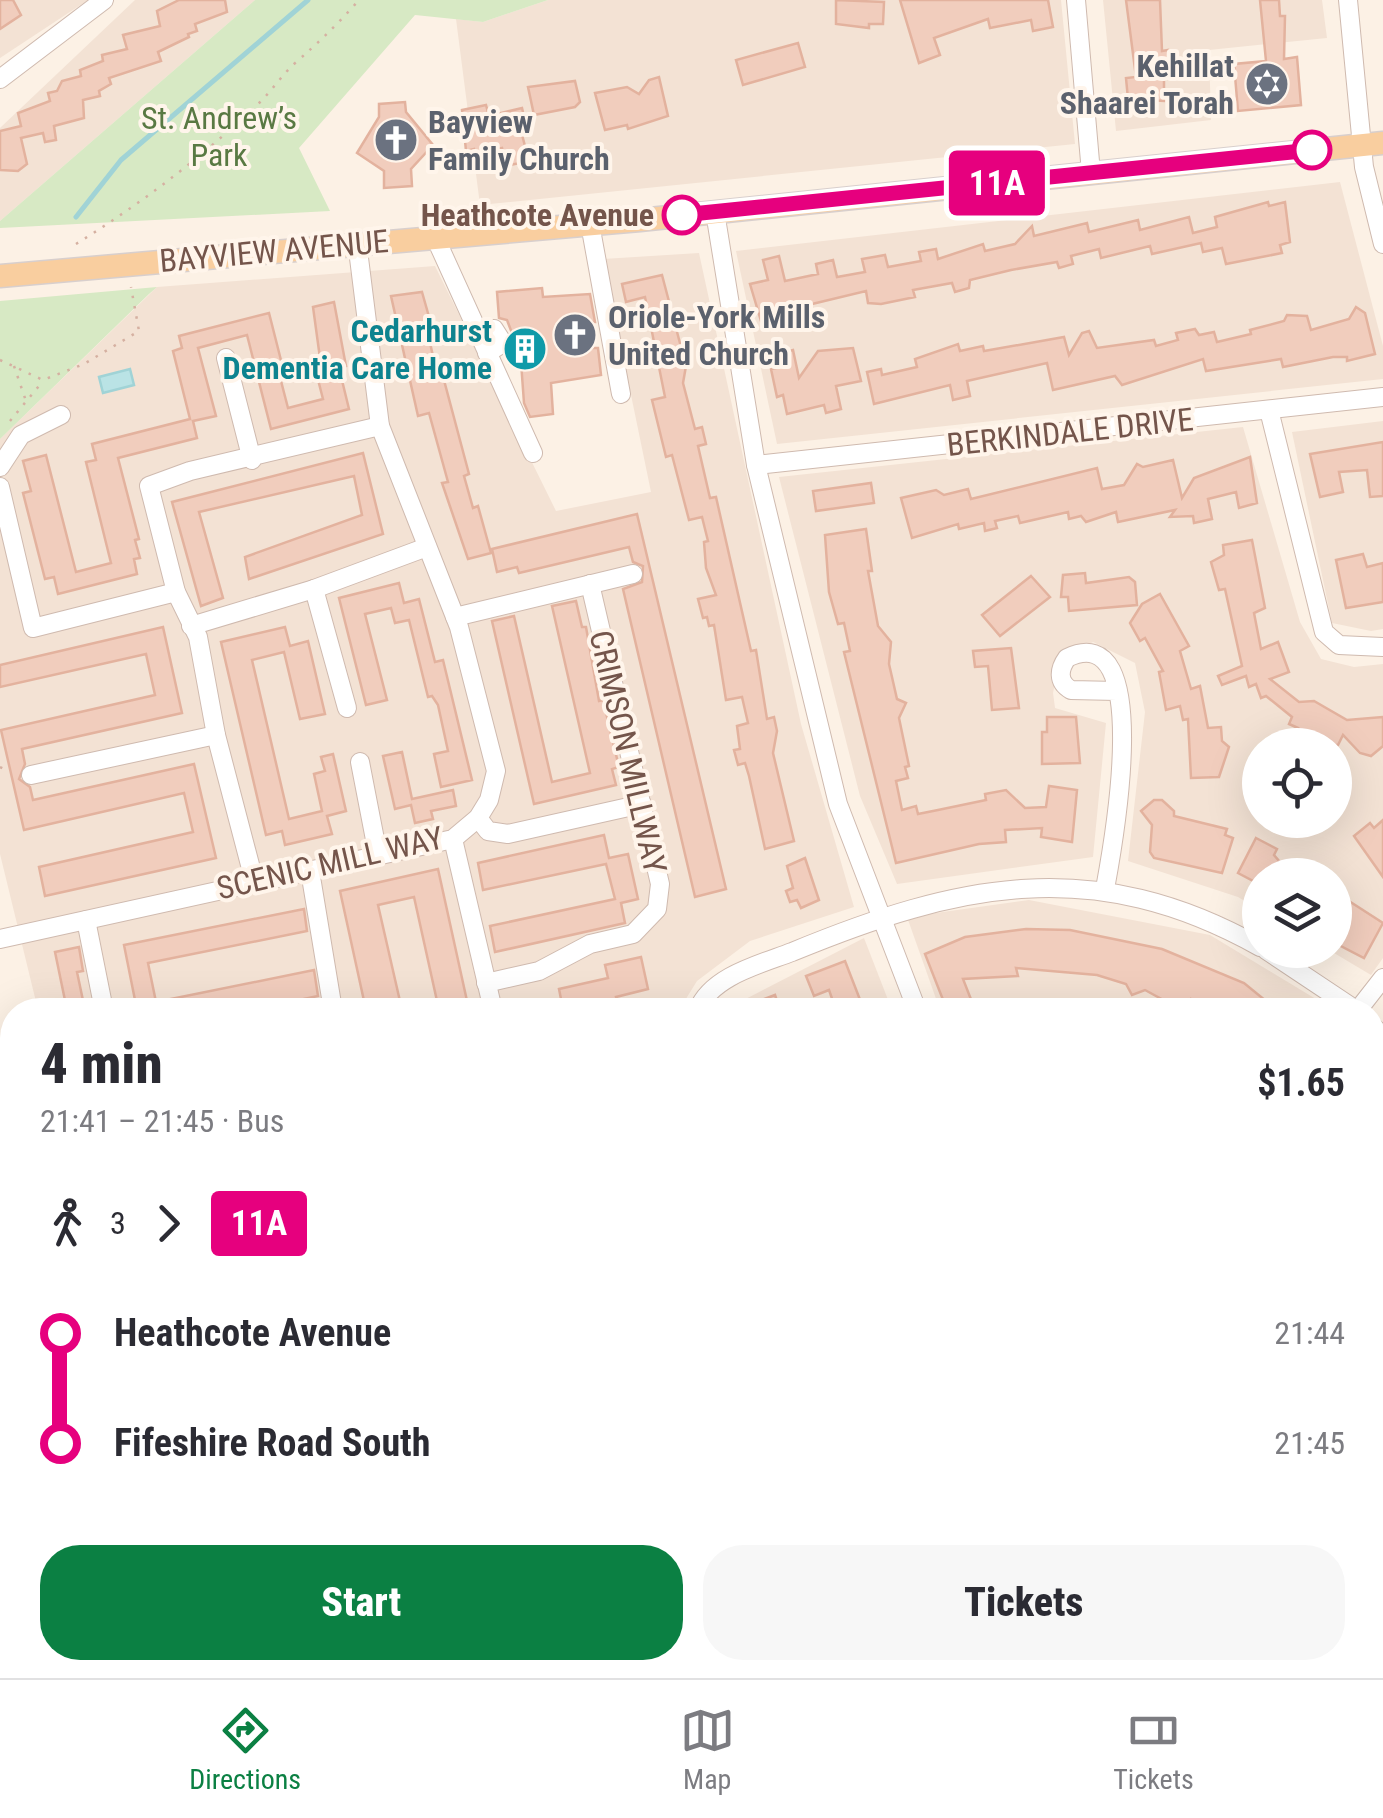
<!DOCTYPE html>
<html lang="en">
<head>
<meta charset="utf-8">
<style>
  :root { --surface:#fff; --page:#f7f7f7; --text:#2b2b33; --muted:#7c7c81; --line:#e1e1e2; --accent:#0b8043 }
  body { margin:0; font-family:"Roboto Condensed",sans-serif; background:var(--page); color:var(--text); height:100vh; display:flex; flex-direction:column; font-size:38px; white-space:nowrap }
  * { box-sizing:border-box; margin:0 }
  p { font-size:32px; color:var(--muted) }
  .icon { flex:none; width:55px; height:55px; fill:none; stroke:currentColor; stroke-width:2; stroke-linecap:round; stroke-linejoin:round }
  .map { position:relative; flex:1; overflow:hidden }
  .side { position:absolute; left:0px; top:998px; width:1385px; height:682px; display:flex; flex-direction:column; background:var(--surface); border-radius:40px 40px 0 0; box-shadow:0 10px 40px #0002 }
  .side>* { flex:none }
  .badge { padding:0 20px; border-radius:8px; font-size:35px; line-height:65px }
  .fabs { position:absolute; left:1242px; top:728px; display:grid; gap:20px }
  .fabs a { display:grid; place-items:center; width:110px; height:110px; border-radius:50%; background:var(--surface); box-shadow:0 10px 40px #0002; font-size:50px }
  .map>.badge { position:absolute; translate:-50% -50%; box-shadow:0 0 0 5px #fff }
  .legs { display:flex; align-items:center; gap:15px; height:110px; padding:0 40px; font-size:32px }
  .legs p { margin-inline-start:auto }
  .head { display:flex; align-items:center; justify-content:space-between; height:170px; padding:0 40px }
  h1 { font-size:55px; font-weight:800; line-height:75px }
  .cta { display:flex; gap:20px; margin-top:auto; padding:20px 40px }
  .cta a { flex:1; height:115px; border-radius:40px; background:var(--accent); color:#fff; font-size:40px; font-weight:800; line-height:115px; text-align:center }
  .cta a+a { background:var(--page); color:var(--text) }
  ul { padding:0 40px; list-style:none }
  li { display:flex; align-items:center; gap:35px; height:110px; font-size:38px }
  li i { display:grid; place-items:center; width:15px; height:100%; margin:0 12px; background:currentColor }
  li i::after { content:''; width:25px; height:25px; margin:-12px; border:8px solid; border-radius:50%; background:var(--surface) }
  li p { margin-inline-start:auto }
  li:first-child i { background:linear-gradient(#0000 50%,currentColor 0) }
  li:last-child i { background:linear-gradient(currentColor 50%,#0000 0) }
  .tabs { display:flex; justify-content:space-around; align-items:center; height:140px; border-top:2px solid var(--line); background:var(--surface); font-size:28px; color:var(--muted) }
  .tabs a { display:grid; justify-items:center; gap:5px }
  .tabs .selected { color:var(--accent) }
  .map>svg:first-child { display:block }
</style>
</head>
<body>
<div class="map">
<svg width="1383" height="1678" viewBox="0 0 1383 1678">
  <rect width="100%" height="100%" fill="#fcf1e5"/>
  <g fill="#f3e2d4" fill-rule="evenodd">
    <polygon points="0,0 88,0 0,58"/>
    <polygon points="135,0 255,0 0,221 0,128"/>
    <polygon points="548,0 1061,0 1075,144 480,205 456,19 483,22"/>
    <polygon points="1103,0 1322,0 1327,38 1209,50 1211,120 1116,131"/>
    <polygon points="1340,182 1383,346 1383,379 777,444 736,251"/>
    <polygon points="699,253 801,724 854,907 750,941 697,981 679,1010 38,1010 0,854 0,439 157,287 435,266 556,511 651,492 603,259"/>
    <polygon points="1383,421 1383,629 1371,631 1332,623 1292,432"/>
    <path d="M1243,427L1300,622L1321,659L1354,667L1383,664V958L1371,975L1329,950H1335V875H1260V910L1238,897L1128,861L1145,712L1135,663L1093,642L1060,658L1053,693L1055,708L1106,723L1093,857L897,884L860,796L779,477ZM1260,745H1335V820H1260Z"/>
    <polygon points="1029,900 1210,935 1334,1010 940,1010 907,917"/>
    <polygon points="864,938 892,1010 733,1010 734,1005"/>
    <polygon points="1373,1045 1383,1054 1383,1388 1373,1390"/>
    <polygon points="0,1250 12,1304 12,1668 98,1668 100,1678 0,1678"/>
    <polygon points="1383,1433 1383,1627 1373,1630 1373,1435"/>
    <polygon points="193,1668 416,1668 427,1678 196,1678"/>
    <polygon points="505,1668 622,1668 611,1678 515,1678"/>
    <polygon points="680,1668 727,1668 736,1678 669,1678"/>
    <polygon points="823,1668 1142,1668 1076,1678 833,1678"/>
  </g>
  <g fill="#d7e9c4">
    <polygon points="255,0 548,0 483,22 415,15 299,148 330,211 0,228 0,221"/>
    <polygon points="157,287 149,294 0,439 0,301"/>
  </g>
  <polygon fill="#bae3e5" stroke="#a0d3d6" stroke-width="2.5" points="130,369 134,385 103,393 99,377"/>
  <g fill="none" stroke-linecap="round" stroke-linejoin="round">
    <polyline stroke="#a0d3d6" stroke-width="5" points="76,217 121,160 308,0"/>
  </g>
  <g fill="#f1cdbd" stroke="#e3b29e" stroke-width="2.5">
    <polygon points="0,0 13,0 21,15 0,29"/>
    <polygon points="179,0 225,0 227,12 195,24 197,31 188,34 189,37 158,52 161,61 109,78 111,84 99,91 100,96 83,100 84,118 54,126 56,140 45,142 43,133 21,138 27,164 18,171 0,170 0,131 21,126 18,113 50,101 48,93 57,91 62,81 81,76 80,70 103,61 102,55 127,49 123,35 160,26 157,11"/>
    <polygon points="836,0 884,2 883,24 869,24 869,28 836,24"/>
    <polygon points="900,0 1048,0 1053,27 1033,31 1031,20 990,28 988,19 934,38 940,55 919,63"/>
    <polygon points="1126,0 1160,0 1162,51 1168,50 1169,70 1164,70 1164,101 1128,99 1126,78 1136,77"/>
    <polygon points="1260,0 1279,0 1280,16 1285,16 1284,59 1297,57 1301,105 1238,111 1234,64 1266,61"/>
    <polygon points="798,43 805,67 743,85 736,60"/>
    <polygon points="659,77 668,116 628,129 627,125 605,130 595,93 627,87 639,94 649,80"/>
    <polygon points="575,81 580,102 575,107 534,115 528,87"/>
    <polygon points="405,102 406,112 433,145 411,169 412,186 384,188 384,171 357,153 379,117 379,104"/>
    <polygon points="486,105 489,116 522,108 527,129 521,131 529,161 506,166 502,148 475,154 474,149 466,151 462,110"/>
    <polygon points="1268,202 1269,206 1285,202 1290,242 1280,245 1282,253 1226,264 1222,248 1203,252 1201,243 1152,254 1150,246 1101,258 1099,249 1071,256 1073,264 1059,268 1057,262 1011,270 970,280 969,288 955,292 952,283 913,290 915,297 881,304 868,303 866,291 783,311 784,315 761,321 750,284 768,280 763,260 779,256 785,281 818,274 816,264 833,260 837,277 865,272 862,259 885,255 888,267 921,261 919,252 936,249 938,259 983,244 985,251 1015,244 1032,226 1034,236 1087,223 1089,232 1138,220 1140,230 1189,217 1193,233 1217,227 1215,217"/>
    <polygon points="662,275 686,366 683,383 695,429 702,427 706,444 698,446 710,498 716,497 751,651 756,650 767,719 774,717 777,731 773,753 794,841 765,849 749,776 745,763 738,765 734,750 740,749 737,726 748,723 742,697 726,700 714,625 709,626 707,617 703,618 698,599 716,595 706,568 704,542 708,541 702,517 689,520 672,455 666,457 652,400 665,397 645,297 626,302 622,284"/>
    <polygon points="542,288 543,297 590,294 595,322 589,322 591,348 598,348 601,375 551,383 553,414 530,417 524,403 521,362 510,363 515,341 507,320 499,318 497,292"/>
    <polygon points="422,292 435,338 429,338 436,370 441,369 469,474 464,476 473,508 478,506 491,553 468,559 442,483 448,482 429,413 418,416 391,296"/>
    <polygon points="334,302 346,366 339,368 349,409 271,429 247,335 198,348 216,416 193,421 197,438 118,458 139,539 135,540 140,558 134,559 137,574 58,594 54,577 45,579 23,493 31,491 23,461 46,455 76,572 111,563 86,462 96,460 92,444 190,419 173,351 182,348 179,336 269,313 286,380 281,381 288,408 323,399 313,360 320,358 313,307"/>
    <polygon points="1356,307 1365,313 1375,354 1347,361 1347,357 1333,357 1283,367 1281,359 1206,371 1203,359 1122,385 1115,376 1053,390 1047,363 967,381 970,396 953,400 950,385 874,404 867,372 881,369 882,375 917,367 915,359 958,344 960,351 983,346 984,351 1064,337 1069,355 1082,333 1089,331 1097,348 1154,340 1156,346 1178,340 1176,333 1195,329 1199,335 1214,332 1217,342 1251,334 1250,330 1284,321 1287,315 1307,316 1311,330 1349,319"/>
    <polygon points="853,348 861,381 836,386 841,409 826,413 824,405 787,414 783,395 777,397 771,369 776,368 773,355 793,350 799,378 818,351"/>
    <polygon points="1383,442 1383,496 1370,497 1367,470 1339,472 1343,492 1320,497 1310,454"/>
    <polygon points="363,453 383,534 249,579 245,557 362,515 354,476 199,512 223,598 201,606 172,502"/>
    <polygon points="1250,457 1257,503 1239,508 1236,492 1208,499 1212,519 1194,523 1193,516 1170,517 1175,510 1118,522 1116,512 1086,522 1081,516 1069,519 1068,512 1020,523 1018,516 995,521 997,528 985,531 984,523 959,529 958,524 912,538 901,498 936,490 944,495 968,489 971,499 1097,468 1102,489 1124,485 1137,464 1143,467 1173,460 1182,498 1194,478"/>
    <polygon points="871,483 874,503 816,511 813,491"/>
    <polygon points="637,514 726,889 695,897 623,589 642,582 643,566 633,562 629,547 519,573 517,567 497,572 492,549"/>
    <polygon points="866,529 872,571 868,571 878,626 891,642 889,664 897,699 906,703 899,718 909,766 905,767 908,778 896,781 902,810 916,806 918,814 938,810 986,800 985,794 1006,790 1025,808 1046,807 1049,786 1077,790 1072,842 1041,837 1042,828 1005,830 1006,842 979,844 896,863 844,652 850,651 844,623 838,624 829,592 825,535"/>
    <polygon points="1252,540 1265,608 1254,613 1261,649 1278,642 1289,672 1270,679 1299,702 1314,701 1347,720 1383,717 1383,746 1371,756 1360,753 1343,735 1338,745 1304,745 1293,739 1298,728 1289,724 1292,717 1266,696 1261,698 1256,684 1249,687 1246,676 1222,685 1218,676 1242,666 1225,589 1219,590 1211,562 1224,555 1223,545"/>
    <polygon points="1363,554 1367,567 1383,563 1383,602 1346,608 1336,560"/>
    <polygon points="1085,573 1086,583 1129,577 1135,582 1137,605 1069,611 1068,597 1061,597 1063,575"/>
    <polygon points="1031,576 1050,597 1000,636 982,615"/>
    <polygon points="399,583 404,603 419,599 435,662 443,660 472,780 441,787 434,754 448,751 438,705 432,696 428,697 409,620 395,623 391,608 365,614 387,700 366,705 339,598"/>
    <polygon points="1160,594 1189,646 1180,651 1191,689 1200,686 1208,728 1221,727 1222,741 1229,747 1219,777 1191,778 1188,719 1183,720 1180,706 1166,710 1159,672 1163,671 1145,638 1140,641 1130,623 1142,604"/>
    <polygon points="576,601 582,627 586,627 599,701 603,700 619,767 612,769 616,785 534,804 492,621 514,616 552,782 590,773 552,606"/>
    <polygon points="163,627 182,713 22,749 25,764 19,779 30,787 33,800 194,764 216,858 45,896 39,867 193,832 184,793 24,830 1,730 155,695 146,654 0,687 0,665"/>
    <polygon points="285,627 290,646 308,641 325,714 300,719 284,652 252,660 289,819 322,811 314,774 325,771 321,757 333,754 346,811 327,816 332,834 285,845 282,831 266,835 221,642"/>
    <polygon points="1011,648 1019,708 992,710 988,666 975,667 973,651"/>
    <polygon points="1047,717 1076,717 1080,763 1042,764 1042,732 1047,732"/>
    <polygon points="402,752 412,799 453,790 456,806 431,811 433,819 415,823 411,805 395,809 383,756"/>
    <polygon points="1154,800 1162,800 1174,811 1174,816 1227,829 1225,835 1233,838 1222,873 1154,858 1150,852 1152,825 1141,811"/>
    <polygon points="1383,820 1383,877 1354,836 1370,823 1374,828"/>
    <polygon points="604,835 609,858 628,854 638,899 621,903 625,923 495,952 490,926 615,899 606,864 483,890 478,863"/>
    <polygon points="1256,838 1277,849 1274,855 1280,862 1305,875 1260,875 1259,884 1238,873"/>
    <polygon points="805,858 819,900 801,908 797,900 790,902 786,891 793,888 787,866"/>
    <polygon points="438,869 469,1010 439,1010 414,897 378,905 402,1010 366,1010 340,891"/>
    <polygon points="1335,892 1383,923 1364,958 1335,943"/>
    <polygon points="304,909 307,931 148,963 156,1002 314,970 318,996 252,1010 137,1010 124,945"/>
    <polygon points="1026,929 1070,930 1162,949 1244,983 1277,1010 1209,1010 1191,999 1188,1006 1169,1003 1145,990 1132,995 1126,984 1097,975 1016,968 1018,976 963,979 972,1002 947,1010 925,954 965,937"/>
    <polygon points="79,947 83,971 77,972 85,1010 67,1010 55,952"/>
    <polygon points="641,957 648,989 616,997 618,1005 595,1010 536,1010 535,1005 561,999 559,989 608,978 605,965"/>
    <polygon points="845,961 864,1010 836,1010 829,990 814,996 806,976"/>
    <polygon points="775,995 780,1010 739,1010 738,1009"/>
    <polygon points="12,1480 12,1510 0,1513 0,1482"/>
    <polygon points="0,1602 8,1602 12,1650 0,1652"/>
  </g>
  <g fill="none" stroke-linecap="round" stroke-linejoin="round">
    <defs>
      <g id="minor">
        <polyline points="1076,0 1091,173"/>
        <polyline points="1348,0 1364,167 1383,244"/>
        <polyline points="0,79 104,0"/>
        <polyline points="715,212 756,465 838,804 917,1010"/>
        <polyline points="590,224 621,394"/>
        <polyline points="435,237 533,453"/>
        <polyline points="476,330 494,329 503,343 487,353"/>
        <polyline points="226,358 252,460"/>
        <polyline points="1269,410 1324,632 1339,645 1383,647"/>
        <polyline points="756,465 1383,397"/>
        <polyline points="0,467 21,435 61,415"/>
        <polyline points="0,487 33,628 176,592"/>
        <polyline points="314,589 347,708"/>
        <polyline points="455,617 633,574"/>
        <polyline points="191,626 314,589 427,547"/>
        <polyline points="360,762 378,855"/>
        <polyline points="31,775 216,735"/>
        <polyline points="478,818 488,831 508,834 642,804"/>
        <polyline points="453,839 493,1010"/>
        <polyline points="310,871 333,1010"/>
        <polyline points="254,880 216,735 198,637 176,592 149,486 190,471 380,426"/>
        <path d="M1105,889C1111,856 1157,615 1067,658C1059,669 1057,682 1071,690L1117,691"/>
        <polyline points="86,920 104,1010"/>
        <polyline points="0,939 453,839 478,818 489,800 496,771 459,627 380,426 357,242"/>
        <polyline points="1266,950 1356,1010"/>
        <polyline points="486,983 539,971 590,944 633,934 657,909 660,884 590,584"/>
        <path d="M698,1010C711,976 761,964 792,952C959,883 1094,854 1260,947"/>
        <polyline points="1358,1010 1383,978"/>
        <polyline points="1372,1026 1383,1036"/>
        <polyline points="1372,1403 1383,1403"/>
        <polyline points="0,1566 12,1564"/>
        <polyline points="1372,1666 1383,1664"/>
        <polyline points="473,1668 483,1678"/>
        <polyline points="772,1668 782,1678"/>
        <polyline points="1162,1668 1165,1678"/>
        <polyline points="640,1678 651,1668"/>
        <polyline points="1290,1678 1359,1668"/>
      </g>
      <g id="major">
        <polyline points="0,276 640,220 1383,143"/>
        <polyline points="0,1052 12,1107"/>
        <polyline points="142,1668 144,1678"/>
      </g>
    </defs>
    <use href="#minor" stroke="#cfbaaf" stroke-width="20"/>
    <use href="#major" stroke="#d8cfcd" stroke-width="25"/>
    <g stroke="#d5b0a1" stroke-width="2.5" stroke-dasharray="2.5 8" stroke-linecap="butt">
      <path d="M76,244C142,203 202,157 258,104C271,92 281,76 294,64C319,42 336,26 359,0"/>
      <polyline points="0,360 43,380 84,364 139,331 131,287"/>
      <polyline points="14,366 26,401"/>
      <polyline points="10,421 43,381"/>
      <polyline points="0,767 4,769"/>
    </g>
    <use href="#minor" stroke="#fff" stroke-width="18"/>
    <use href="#major" stroke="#f9ce9f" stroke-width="22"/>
  </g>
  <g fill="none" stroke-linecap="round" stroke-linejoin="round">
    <defs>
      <polyline id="line-1" points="682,215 1312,150"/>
    </defs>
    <use href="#line-1" stroke="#fff" stroke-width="22"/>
    <use href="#line-1" stroke="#e6007e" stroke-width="15"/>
  </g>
  <defs>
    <symbol id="synagogue-disc" viewBox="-11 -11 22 22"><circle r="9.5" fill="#6b7280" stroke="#fff5eb"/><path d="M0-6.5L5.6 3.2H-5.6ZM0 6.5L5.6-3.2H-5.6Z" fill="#fff"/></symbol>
    <symbol id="church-disc" viewBox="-11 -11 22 22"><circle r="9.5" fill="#6b7280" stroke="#fff5eb"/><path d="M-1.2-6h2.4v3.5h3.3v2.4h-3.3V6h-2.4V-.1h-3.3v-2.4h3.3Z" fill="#fff"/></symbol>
    <symbol id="building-disc" viewBox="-11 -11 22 22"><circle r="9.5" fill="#0f9aa8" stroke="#fff5eb"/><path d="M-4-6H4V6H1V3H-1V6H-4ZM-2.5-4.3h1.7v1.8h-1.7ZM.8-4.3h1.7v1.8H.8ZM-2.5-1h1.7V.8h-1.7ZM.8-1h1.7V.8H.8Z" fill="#fff"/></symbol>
  </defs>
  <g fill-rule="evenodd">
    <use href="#synagogue-disc" x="1242" y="59" width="50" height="50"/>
    <use href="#church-disc" x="371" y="115" width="50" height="50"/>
    <use href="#church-disc" x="550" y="310" width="50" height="50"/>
    <use href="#building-disc" x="500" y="324" width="50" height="50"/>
  </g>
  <g fill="#fff" stroke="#e6007e" stroke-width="5">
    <circle cx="1312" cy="150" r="18"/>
    <circle cx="682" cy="215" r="18"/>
  </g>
  <g text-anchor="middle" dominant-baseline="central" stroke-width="8" stroke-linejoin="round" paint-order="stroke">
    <g font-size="32" font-weight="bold" fill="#5b616d" stroke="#fff5eb" text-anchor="start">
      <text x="1234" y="66" text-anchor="end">Kehillat<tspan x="1234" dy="37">Shaarei Torah</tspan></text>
      <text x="428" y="122">Bayview<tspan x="428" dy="37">Family Church</tspan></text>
      <text x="608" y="317">Oriole-York Mills<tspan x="608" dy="37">United Church</tspan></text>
    </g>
    <g font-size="32" fill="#597943" stroke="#fff5eb">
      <text x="219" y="118">St. Andrew’s<tspan x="219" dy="37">Park</tspan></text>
    </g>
    <g font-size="32" font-weight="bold" fill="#74554b" stroke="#fff5eb" text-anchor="end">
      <text x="654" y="215">Heathcote Avenue</text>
    </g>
    <g font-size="32" fill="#74554b" stroke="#fff5eb">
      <text transform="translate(274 251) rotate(-5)">BAYVIEW AVENUE</text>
      <text transform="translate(1070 432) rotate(-6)">BERKINDALE DRIVE</text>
      <text transform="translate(628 752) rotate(77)">CRIMSON MILLWAY</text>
      <text transform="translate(330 863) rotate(-13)">SCENIC MILL WAY</text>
    </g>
    <g font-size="32" font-weight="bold" fill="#0d838f" stroke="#fff5eb" text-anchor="end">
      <text x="492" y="331">Cedarhurst<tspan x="492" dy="37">Dementia Care Home</tspan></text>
    </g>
  </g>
</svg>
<div class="fabs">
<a><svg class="icon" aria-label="locate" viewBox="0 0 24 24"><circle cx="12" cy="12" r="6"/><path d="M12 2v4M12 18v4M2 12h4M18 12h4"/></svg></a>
<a><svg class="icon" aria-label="layers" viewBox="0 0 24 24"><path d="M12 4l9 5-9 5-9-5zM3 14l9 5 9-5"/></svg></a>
</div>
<b class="badge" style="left:997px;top:183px;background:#e6007e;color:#fff">11A</b>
<section class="side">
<div class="head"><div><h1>4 min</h1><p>21:41 – 21:45 · Bus</p></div><b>$1.65</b></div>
<div class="legs"><svg class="icon" aria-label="walk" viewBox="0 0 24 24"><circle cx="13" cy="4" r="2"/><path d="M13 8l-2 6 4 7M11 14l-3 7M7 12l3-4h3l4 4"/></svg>3<svg class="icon" aria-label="forward" viewBox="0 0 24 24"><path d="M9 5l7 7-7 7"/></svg><b class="badge" style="background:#e6007e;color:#fff">11A</b></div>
<ul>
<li><i style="color:#e6007e"></i><b>Heathcote Avenue</b><p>21:44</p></li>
<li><i style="color:#e6007e"></i><b>Fifeshire Road South</b><p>21:45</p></li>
</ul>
<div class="cta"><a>Start</a><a>Tickets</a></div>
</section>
</div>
<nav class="tabs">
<a class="selected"><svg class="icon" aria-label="directions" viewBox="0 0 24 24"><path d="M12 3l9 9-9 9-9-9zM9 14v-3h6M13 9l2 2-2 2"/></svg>Directions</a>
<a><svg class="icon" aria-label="map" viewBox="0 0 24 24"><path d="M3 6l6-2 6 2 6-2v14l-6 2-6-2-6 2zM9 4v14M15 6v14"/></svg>Map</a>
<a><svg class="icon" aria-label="tickets" viewBox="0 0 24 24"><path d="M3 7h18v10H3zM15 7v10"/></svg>Tickets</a>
</nav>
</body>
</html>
